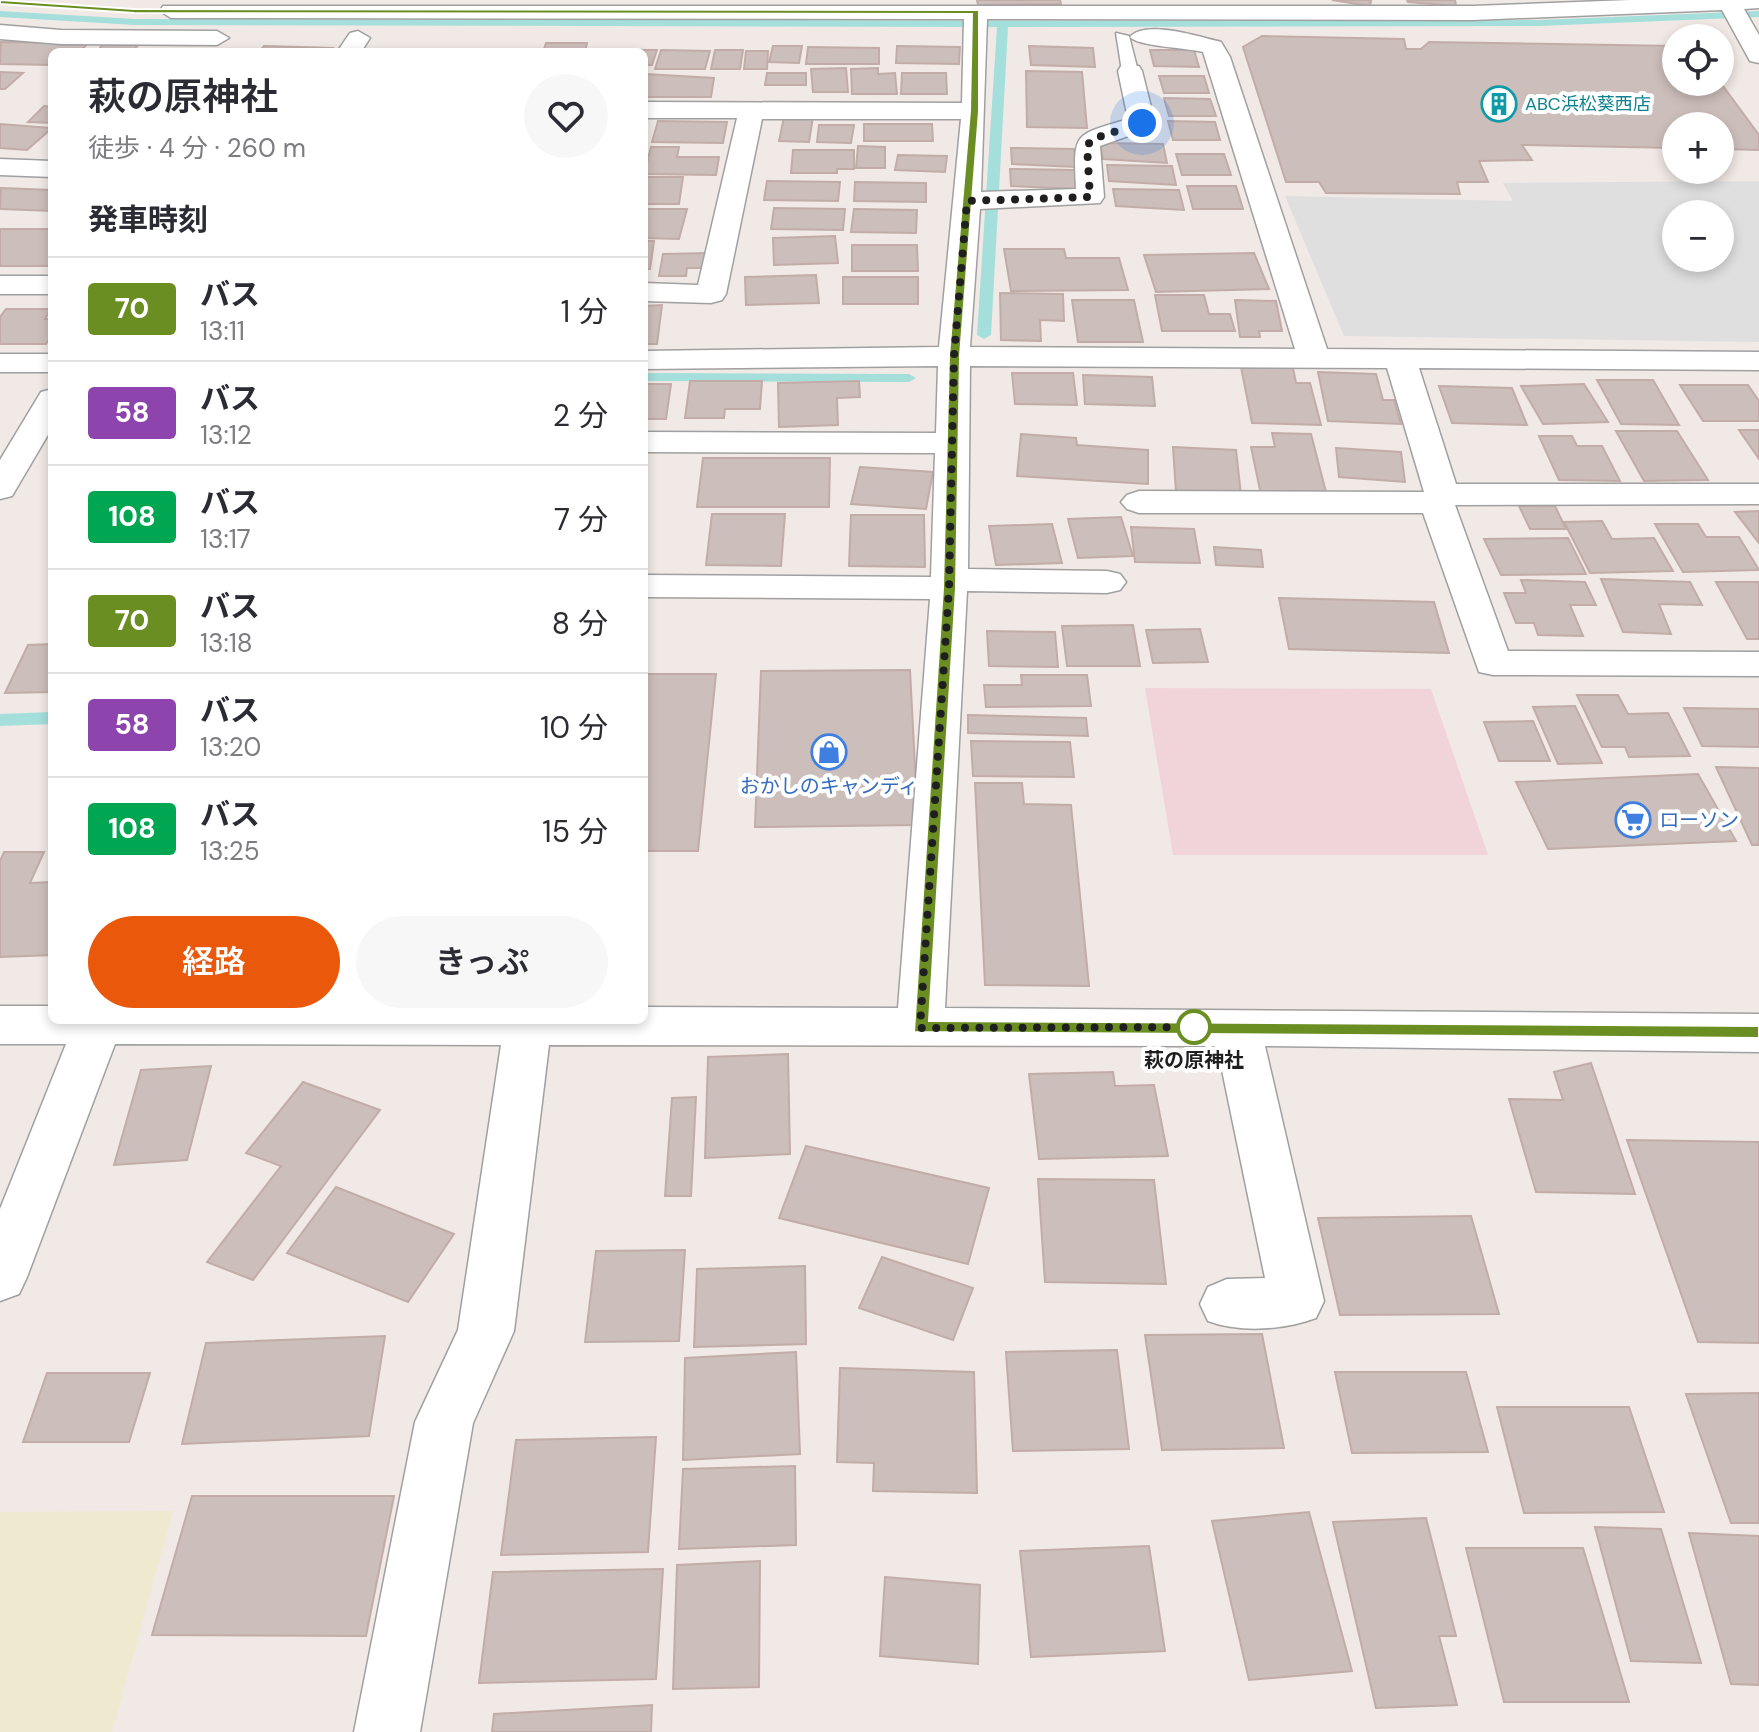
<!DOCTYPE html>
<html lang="ja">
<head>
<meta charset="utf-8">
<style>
  :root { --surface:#fff; --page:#f7f7f7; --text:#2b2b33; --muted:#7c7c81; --line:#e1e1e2; --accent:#ea580c }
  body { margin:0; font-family:"DM Sans","Noto Sans JP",sans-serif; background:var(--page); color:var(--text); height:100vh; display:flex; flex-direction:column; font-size:30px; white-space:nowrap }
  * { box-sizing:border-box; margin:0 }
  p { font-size:26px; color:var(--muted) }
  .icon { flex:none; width:44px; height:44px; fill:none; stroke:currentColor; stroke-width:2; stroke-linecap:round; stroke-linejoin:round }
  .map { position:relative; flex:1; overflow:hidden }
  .drawer { position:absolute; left:48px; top:48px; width:600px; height:976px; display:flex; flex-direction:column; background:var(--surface); border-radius:12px; box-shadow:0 4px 12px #0003 }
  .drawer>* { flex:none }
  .badge { padding:0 16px; border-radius:6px; font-size:28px; line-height:52px }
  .buttons { position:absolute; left:1662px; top:24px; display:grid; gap:16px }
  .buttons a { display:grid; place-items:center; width:72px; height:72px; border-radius:50%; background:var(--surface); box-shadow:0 4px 12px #0003; font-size:40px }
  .you { position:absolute; width:40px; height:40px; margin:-20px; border:6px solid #fff; border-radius:50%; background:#1a73e8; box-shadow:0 0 0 12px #1a73e833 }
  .map>.badge { position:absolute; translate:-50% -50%; box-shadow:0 0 0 4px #fff }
  h2 { padding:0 40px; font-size:30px; line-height:72px }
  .round { display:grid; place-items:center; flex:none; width:84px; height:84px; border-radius:42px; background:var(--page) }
  .overview { display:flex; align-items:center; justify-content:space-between; height:136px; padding:0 40px }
  h1 { font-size:38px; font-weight:600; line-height:60px }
  .cta { display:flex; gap:16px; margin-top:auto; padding:16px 40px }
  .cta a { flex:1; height:92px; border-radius:48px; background:var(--accent); color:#fff; font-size:32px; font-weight:600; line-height:92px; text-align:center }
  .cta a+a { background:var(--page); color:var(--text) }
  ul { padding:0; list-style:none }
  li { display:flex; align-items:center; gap:24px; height:104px; padding:0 40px; border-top:2px solid var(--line) }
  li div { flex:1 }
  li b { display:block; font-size:30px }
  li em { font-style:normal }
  li .badge { min-width:88px; font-weight:700; text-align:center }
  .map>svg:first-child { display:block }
</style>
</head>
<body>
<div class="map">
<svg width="1759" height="1732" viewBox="0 0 1759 1732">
  <rect width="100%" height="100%" fill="#f0e9e5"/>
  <polygon fill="#f1d4da" points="1145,688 1431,689 1488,855 1173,855"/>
  <polygon fill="#efe9d0" points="173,1511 112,1732 0,1732 0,1512"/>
  <path fill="#dfdfdf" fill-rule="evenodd" d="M1759,181V342L1344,336L1285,196L1513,201L1503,183ZM1676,214H1720V258H1676Z"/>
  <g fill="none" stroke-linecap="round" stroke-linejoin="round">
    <g fill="#a4dfdc" fill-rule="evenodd">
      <polygon points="0,11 135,19 1405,21 1539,20 1759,11 1759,17 1539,26 1008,27 991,335 984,339 977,335 997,27 135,25 0,17"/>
      <polygon points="644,373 909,374 916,378 909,382 644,381"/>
      <polygon points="52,712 52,724 0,726 0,714"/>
    </g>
  </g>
  <g fill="#ccbebb" stroke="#c2aca7" stroke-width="2">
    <polygon points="977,0 1060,0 1061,4 978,5"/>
    <polygon points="1332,0 1371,0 1370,6"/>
    <polygon points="1407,0 1455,0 1456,6 1408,2"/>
    <polygon points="1262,36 1404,39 1406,49 1421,49 1429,42 1676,46 1676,82 1720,82 1759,135 1759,150 1720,149 1720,126 1676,126 1676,148 1522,145 1532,160 1479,161 1488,182 1457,182 1460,194 1326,193 1319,182 1286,182 1243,47"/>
    <polygon points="1,42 88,43 80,52 52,52 52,65 0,64"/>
    <polygon points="546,43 587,43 585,52 543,52"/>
    <polygon points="103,44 138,45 133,52 97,52"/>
    <polygon points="264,46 333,48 331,52 259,52"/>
    <polygon points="773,46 802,46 799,63 769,62"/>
    <polygon points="897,46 960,47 959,64 896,63"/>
    <polygon points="1029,46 1093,48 1095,67 1031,65"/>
    <polygon points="808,47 879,48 879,64 806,64"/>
    <polygon points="607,50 657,50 652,65 644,65 644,52"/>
    <polygon points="661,50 710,51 705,69 655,69"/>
    <polygon points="715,50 743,50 740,69 711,69"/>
    <polygon points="1150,50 1194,50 1199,67 1154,66"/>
    <polygon points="746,51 768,51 767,69 744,69"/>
    <polygon points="846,68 848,92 813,92 811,69"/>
    <polygon points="878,68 878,74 895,73 897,94 852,94 851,69"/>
    <polygon points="1026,71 1082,72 1087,128 1027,127"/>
    <polygon points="0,72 23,73 5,89 0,89"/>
    <polygon points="767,73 806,73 806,85 765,85"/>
    <polygon points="902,73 946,73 947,94 901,94"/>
    <polygon points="645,74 714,78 711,97 644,97"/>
    <polygon points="1159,76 1204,76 1209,93 1164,93"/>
    <polygon points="1164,98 1210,99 1216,116 1169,116"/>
    <polygon points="44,106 52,107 52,123 28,122"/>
    <polygon points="784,117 813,117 809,142 779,141"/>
    <polygon points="658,121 727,122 723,143 652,142"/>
    <polygon points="1168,121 1215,122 1220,140 1173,140"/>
    <polygon points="0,124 52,128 27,150 0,148"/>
    <polygon points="864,124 932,124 933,141 864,141"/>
    <polygon points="819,125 854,125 851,143 817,142"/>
    <polygon points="1100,143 1163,144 1167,163 1103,159"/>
    <polygon points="858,146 885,147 885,168 856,168"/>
    <polygon points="651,147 679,147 677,157 719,157 716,175 644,174"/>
    <polygon points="1011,148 1074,149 1076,167 1012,164"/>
    <polygon points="793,150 854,150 854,169 837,169 837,173 791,173"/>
    <polygon points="1176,154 1224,154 1231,175 1182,175"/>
    <polygon points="898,155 947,156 945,172 895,170"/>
    <polygon points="1107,165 1172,166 1176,185 1109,181"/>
    <polygon points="1010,169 1075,170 1077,189 1011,186"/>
    <polygon points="647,177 683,177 679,204 644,204"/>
    <polygon points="767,181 840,182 838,201 764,200"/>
    <polygon points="855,182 926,183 926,202 854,201"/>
    <polygon points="1187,186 1236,186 1243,209 1193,209"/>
    <polygon points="1,188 52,190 52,211 0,209"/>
    <polygon points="1113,189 1179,190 1184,210 1116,206"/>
    <polygon points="774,208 845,209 843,230 771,229"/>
    <polygon points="644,209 687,209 679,239 644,238"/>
    <polygon points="854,209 917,210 916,233 851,232"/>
    <rect x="0" y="229" width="52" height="37"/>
    <polygon points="835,236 838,263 774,265 773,238"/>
    <polygon points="644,241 654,241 650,269 644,269"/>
    <polygon points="852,245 917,245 918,271 852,271"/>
    <polygon points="1004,249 1064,249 1066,258 1119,258 1128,290 1011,291"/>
    <polygon points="709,253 707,268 687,268 686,276 659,276 663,254"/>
    <polygon points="1254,253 1269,289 1156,292 1144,255"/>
    <polygon points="816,275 819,303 746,305 745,277"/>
    <rect x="843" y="277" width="75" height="27"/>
    <polygon points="1000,293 1063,294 1064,321 1040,320 1041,341 1001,340"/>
    <polygon points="1155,295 1204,295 1209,314 1230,314 1235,331 1162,331"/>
    <polygon points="1072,300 1134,300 1143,342 1078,342"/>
    <polygon points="1235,300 1276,301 1282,331 1259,331 1260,337 1240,337"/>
    <polygon points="662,305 657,344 644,344 644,306"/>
    <polygon points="6,309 51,309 45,319 52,319 52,335 46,344 0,344 0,317"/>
    <polygon points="1241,367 1293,368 1296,383 1310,383 1321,425 1252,423"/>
    <polygon points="1318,372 1376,374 1383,400 1394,400 1401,424 1328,421"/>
    <polygon points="1012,373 1073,373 1077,405 1015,404"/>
    <polygon points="1083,375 1152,377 1155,406 1085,404"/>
    <polygon points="1597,380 1653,380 1679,425 1621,424"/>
    <polygon points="690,381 762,381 760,409 725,409 724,418 685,418"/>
    <polygon points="859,381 860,397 837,398 838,425 779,427 778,383"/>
    <polygon points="644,384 671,384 666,419 644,419"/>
    <polygon points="1584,384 1608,422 1543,424 1521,386"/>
    <polygon points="1680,385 1748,385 1759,401 1759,421 1703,421"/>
    <polygon points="1439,386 1512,388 1527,425 1452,423"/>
    <polygon points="1739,430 1759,430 1759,459"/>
    <polygon points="1616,431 1677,431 1708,480 1644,481"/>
    <polygon points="1272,433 1311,434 1327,496 1261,495 1251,447 1275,447"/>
    <polygon points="1021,434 1076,438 1077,445 1148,450 1148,484 1017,476"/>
    <polygon points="1539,436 1572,436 1577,446 1602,446 1620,481 1559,480"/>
    <polygon points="1173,447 1236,450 1241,495 1176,492"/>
    <polygon points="1336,448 1401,452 1405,482 1339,477"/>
    <polygon points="703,458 830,458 829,507 697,507"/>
    <polygon points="860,467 933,472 926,509 851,504"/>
    <polygon points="1519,506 1555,506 1566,529 1530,529"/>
    <polygon points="1759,511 1759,543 1735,512"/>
    <polygon points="712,514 785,514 781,566 706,565"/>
    <polygon points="851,515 924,515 925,567 849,566"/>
    <polygon points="1121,517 1133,556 1078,558 1068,519"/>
    <polygon points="1602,521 1612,539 1654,538 1673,571 1590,573 1564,522"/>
    <polygon points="1052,524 1062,563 996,565 989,526"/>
    <polygon points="1655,524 1698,524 1706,537 1739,537 1759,570 1683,572"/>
    <polygon points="1131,527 1194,529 1200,563 1135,562"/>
    <polygon points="1568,538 1586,574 1501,575 1484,539"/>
    <polygon points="1214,547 1261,550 1263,567 1216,565"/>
    <polygon points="1601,579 1690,582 1702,605 1659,604 1671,634 1623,632"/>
    <polygon points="1521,580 1585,582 1596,605 1570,605 1583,636 1538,635 1534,623 1516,623 1504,593 1526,593"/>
    <polygon points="1716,582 1759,582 1759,639 1747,639"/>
    <polygon points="1279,598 1434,602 1449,653 1289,649"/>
    <polygon points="1133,625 1140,666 1067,666 1062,626"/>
    <polygon points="1200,629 1208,662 1153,663 1146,630"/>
    <polygon points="987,631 1055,632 1058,667 989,666"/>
    <polygon points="52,644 52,692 5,693 28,645"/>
    <polygon points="910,670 918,825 755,827 761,671"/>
    <polygon points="644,674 716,674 698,851 644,851"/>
    <polygon points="1021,675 1087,675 1091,706 986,707 984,685 1022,685"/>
    <polygon points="1577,695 1618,695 1628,714 1668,713 1690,756 1629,757 1625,747 1602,747"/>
    <polygon points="1575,706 1602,763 1558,764 1533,707"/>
    <polygon points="1684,708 1759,709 1759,747 1702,746"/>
    <polygon points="968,715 1086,718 1088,736 968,733"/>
    <polygon points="1533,721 1550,761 1499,761 1484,722"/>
    <polygon points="971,741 1070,742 1074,777 973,776"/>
    <polygon points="1716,767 1759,768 1759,845 1752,845"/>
    <polygon points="1698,774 1736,841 1548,849 1516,782"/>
    <polygon points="975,783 1022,783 1024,804 1071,805 1089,986 985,985"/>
    <polygon points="4,852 44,852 30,883 52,882 52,955 0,957 0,861"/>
    <polygon points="788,1054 790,1154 705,1158 708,1057"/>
    <polygon points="1591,1063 1635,1194 1536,1192 1509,1099 1563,1100 1554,1072"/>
    <polygon points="211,1066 187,1160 114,1165 141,1070"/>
    <polygon points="1113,1072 1115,1086 1154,1085 1168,1156 1039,1159 1029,1074"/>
    <polygon points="303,1082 380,1110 253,1280 207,1262 281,1166 246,1153"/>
    <polygon points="696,1097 691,1196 665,1196 672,1098"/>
    <polygon points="1627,1140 1759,1142 1759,1343 1698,1342"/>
    <polygon points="806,1146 989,1188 968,1264 779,1218"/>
    <polygon points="1038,1179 1154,1180 1166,1284 1045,1282"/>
    <polygon points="336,1187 454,1234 408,1302 287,1253"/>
    <polygon points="1471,1216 1499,1314 1340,1315 1318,1218"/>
    <polygon points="685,1250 679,1341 585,1342 596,1251"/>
    <polygon points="882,1257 973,1288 953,1340 859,1308"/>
    <polygon points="805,1266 806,1344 694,1347 697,1269"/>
    <polygon points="1262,1334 1284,1448 1162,1450 1145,1335"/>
    <polygon points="385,1336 369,1436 182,1444 206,1343"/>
    <polygon points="1117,1350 1129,1449 1013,1451 1006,1352"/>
    <polygon points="796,1352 800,1454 683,1460 685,1358"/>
    <polygon points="840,1368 974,1372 977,1493 873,1491 874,1463 837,1462"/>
    <polygon points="1335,1372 1466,1372 1488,1452 1352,1453"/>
    <polygon points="47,1373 150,1373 129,1442 23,1442"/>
    <polygon points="1759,1393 1759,1523 1731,1523 1686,1394"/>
    <polygon points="1497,1407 1629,1407 1664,1512 1524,1513"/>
    <polygon points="656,1437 648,1552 501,1555 516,1440"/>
    <polygon points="795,1466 796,1545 679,1549 683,1469"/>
    <polygon points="192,1496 394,1496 366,1636 152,1635"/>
    <polygon points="1309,1512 1352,1671 1249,1680 1212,1521"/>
    <polygon points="1426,1518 1456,1636 1439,1636 1457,1705 1376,1708 1333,1522"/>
    <polygon points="1595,1527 1661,1529 1701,1663 1631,1661"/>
    <polygon points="1689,1533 1759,1536 1759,1685 1731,1684"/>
    <polygon points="1149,1546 1165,1651 1031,1657 1020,1551"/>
    <polygon points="1466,1548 1583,1548 1629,1702 1504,1702"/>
    <polygon points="760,1561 759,1687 673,1689 677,1565"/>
    <polygon points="663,1569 656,1679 479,1683 493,1572"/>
    <polygon points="885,1577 980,1585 978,1664 880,1656"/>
    <polygon points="652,1705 651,1732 492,1732 494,1714"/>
  </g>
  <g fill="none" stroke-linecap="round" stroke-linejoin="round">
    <defs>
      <polygon id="service" points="1116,33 1129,36 1138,71 1136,74 1122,71"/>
      <g id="minor">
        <path d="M1630,0H1759V8L1744,9L1759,35V63L1750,61L1722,10L1473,20L987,19L981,192L1076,189C1073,130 1074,136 1128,119L1118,71L1121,66H1139L1142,71L1155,123L1151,128L1100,146L1104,197L1100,203L980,209L970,347L1295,349L1203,52C1187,48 1137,46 1130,37C1145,19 1201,37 1221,42L1230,57L1327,349L1759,352V370L1419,368L1456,484H1759V504L1455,505L1508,651L1759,652V676L1493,675L1479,672L1423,513H1139L1127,509L1121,502L1127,495L1139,491L1424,492L1387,368L970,366L968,569L1107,571L1120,574L1126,582L1120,590L1107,593L967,591L945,1008L1759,1014V1052L1265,1046L1324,1301L1316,1318C1284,1330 1240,1333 1208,1321L1200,1304L1208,1287L1227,1279L1265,1278L1217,1046L549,1045L514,1331L473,1423L420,1732H354L415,1422L458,1330L501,1045L115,1044L27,1277L19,1294L0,1301V1209L66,1044H0V1006H52V1020H644V1007L898,1008L930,599L644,597V575L931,577L935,453L644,452V432L936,433L938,366L644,369V351L939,347L961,119H762L726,294L722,300L711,303L644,301V283L698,285L737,118H644V102L962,103L964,19L171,18L160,11L163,6H1473Z"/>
        <polygon points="0,25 61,30 217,31 229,38 217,45 61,44 0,39"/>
        <polygon points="358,31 370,38 361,52 337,52 350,33"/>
        <polygon points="0,159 52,161 52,177 0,175"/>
        <rect x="0" y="276" width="52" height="18"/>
        <rect x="0" y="354" width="52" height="18"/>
        <polygon points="52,389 52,428 12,496 0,499 0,460 41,392"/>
      </g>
    </defs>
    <use href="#service" stroke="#a0a0a0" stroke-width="3"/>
    <use href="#minor" stroke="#a0a0a0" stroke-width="3"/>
    <use href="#service" fill="#fff" fill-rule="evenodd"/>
    <use href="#minor" fill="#fff" fill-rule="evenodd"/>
  </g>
  <polygon fill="#6b8e23" stroke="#fff" stroke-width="2" points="0,0 134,9 979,10 979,111 960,356 956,588 929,1021 1759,1026 1759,1038 914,1032 943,588 949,356 970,111 972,14 134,13 0,4"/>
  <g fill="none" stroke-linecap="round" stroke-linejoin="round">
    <polyline stroke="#1f1f1f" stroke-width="8" stroke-dasharray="0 14.4" points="1142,123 1092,139 1087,146 1090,197 967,201 954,356 949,588 920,1028 1206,1027 1194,1027"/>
  </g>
  <defs>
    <symbol id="building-ring" viewBox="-11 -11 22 22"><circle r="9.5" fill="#fff" stroke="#0f9aa8" stroke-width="1.5"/><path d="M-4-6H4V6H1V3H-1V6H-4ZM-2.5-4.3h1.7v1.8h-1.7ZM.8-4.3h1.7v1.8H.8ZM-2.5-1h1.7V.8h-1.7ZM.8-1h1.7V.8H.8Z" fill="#0f9aa8"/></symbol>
    <symbol id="shop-ring" viewBox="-11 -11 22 22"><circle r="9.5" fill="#fff" stroke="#3f7fe0" stroke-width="1.5"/><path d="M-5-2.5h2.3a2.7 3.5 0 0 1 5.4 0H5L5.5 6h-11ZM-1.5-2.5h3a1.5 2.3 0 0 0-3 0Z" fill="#3f7fe0"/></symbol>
    <symbol id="supermarket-ring" viewBox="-11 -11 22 22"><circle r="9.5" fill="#fff" stroke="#3f7fe0" stroke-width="1.5"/><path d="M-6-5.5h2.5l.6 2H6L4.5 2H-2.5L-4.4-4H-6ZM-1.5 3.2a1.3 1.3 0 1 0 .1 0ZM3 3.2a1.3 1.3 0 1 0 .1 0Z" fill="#3f7fe0"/></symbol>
  </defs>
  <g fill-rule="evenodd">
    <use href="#building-ring" x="1479" y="84" width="40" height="40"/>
    <use href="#shop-ring" x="809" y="732" width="40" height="40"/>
    <use href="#supermarket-ring" x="1613" y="800" width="40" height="40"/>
  </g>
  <circle fill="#fff" stroke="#6b8e23" stroke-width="4" cx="1194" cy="1027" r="16"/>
  <g text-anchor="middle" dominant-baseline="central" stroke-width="8" stroke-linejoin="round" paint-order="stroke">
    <g font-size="18" fill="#0d838f" stroke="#fff" text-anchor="start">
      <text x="1525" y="104">ABC浜松葵西店</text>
    </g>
    <g font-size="20" fill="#366cbe" stroke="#fff">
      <text x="829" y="786">おかしのキャンディ</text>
      <text x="1659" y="820" text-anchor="start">ローソン</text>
    </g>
    <g font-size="20" font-weight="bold" fill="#1f1f1f" stroke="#fff">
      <text x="1194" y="1060">萩の原神社</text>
    </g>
  </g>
</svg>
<div class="buttons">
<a><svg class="icon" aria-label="locate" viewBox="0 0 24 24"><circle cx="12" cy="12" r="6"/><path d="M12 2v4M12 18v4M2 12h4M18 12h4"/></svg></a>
<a>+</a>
<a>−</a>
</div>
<div class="you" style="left:1142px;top:123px"></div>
<section class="drawer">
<div class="overview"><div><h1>萩の原神社</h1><p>徒歩 · 4 分 · 260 m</p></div><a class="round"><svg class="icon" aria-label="heart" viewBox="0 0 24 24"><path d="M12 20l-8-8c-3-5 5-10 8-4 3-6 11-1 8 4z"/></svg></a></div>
<h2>発車時刻</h2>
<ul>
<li><span class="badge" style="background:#6b8e23;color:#fff">70</span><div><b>バス</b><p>13:11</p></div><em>1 分</em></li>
<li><span class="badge" style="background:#8e44ad;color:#fff">58</span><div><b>バス</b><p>13:12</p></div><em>2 分</em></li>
<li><span class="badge" style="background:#00a651;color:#fff">108</span><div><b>バス</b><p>13:17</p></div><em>7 分</em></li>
<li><span class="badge" style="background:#6b8e23;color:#fff">70</span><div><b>バス</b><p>13:18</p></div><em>8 分</em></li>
<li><span class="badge" style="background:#8e44ad;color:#fff">58</span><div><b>バス</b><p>13:20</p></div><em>10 分</em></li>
<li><span class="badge" style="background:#00a651;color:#fff">108</span><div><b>バス</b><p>13:25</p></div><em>15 分</em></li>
</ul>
<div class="cta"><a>経路</a><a>きっぷ</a></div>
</section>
</div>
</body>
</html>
